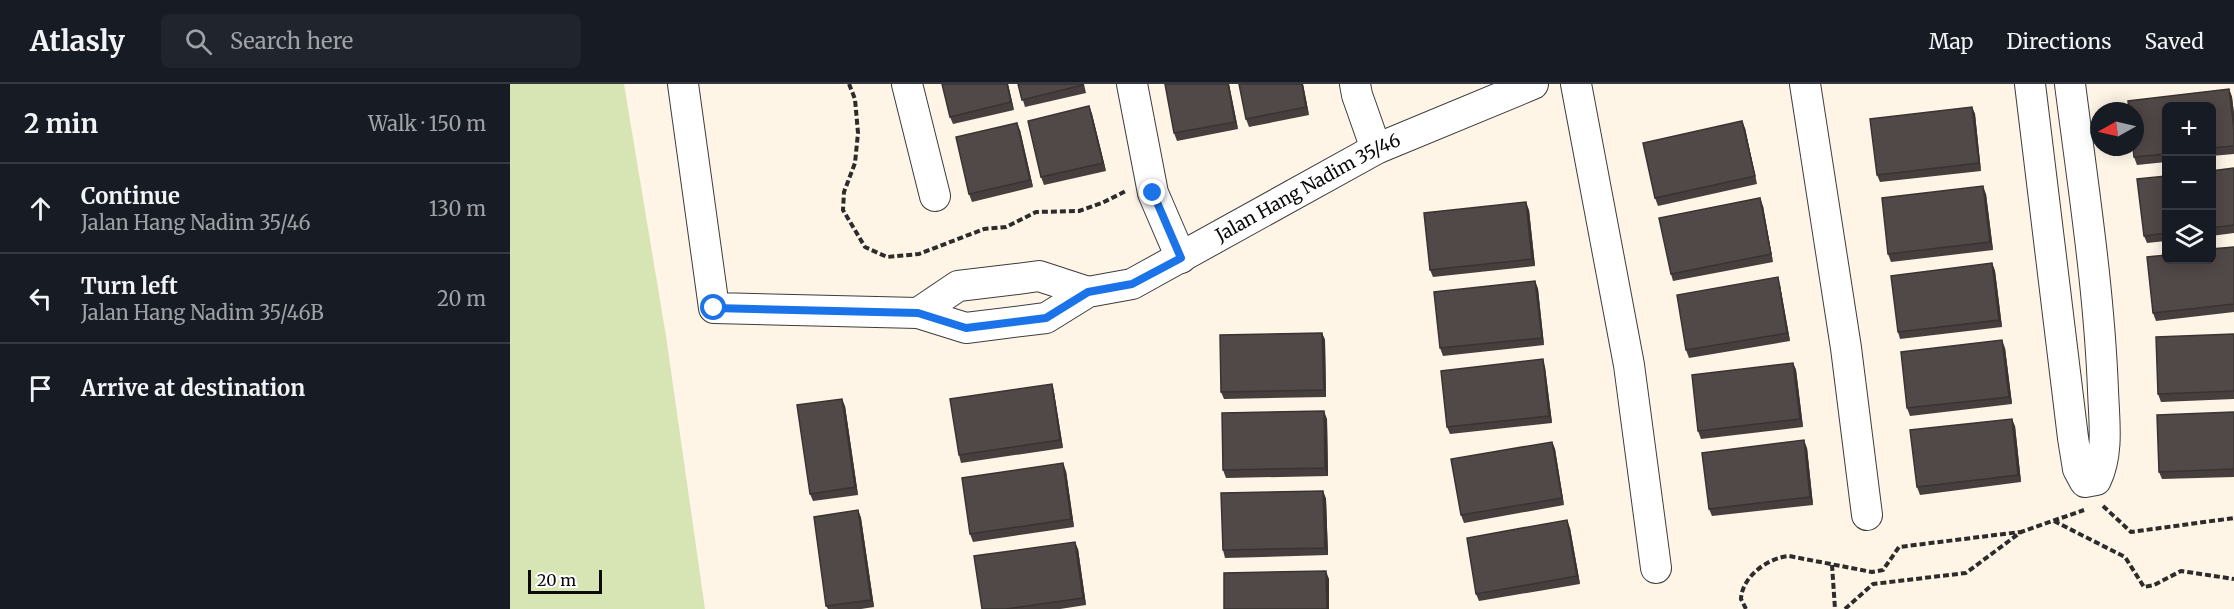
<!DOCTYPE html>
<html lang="en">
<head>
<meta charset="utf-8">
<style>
	:root { --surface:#171b24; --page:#20242c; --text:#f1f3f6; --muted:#9ea1a6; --line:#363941 }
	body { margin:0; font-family:Merriweather,serif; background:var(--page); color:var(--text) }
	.controls { position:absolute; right:18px; top:18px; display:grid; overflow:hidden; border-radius:9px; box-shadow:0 3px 15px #0003 }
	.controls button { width:54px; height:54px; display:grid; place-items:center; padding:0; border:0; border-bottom:2px solid var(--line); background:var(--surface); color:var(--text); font:30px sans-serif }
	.compass { position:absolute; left:1580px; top:18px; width:54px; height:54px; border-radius:50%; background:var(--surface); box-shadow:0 3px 15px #0003; rotate:262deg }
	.scale { position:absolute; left:18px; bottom:15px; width:74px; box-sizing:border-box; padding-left:6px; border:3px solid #0a0a0a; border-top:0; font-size:16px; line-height:21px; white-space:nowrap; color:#0a0a0a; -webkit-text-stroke:4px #fff; paint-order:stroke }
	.stop { position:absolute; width:18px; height:18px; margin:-14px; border:4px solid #1a73e8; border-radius:50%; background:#fff }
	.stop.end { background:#1a73e8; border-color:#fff; box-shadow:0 2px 6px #0008 }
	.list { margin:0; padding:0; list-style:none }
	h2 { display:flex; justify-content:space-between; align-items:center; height:78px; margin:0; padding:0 24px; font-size:26px }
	h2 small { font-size:20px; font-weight:400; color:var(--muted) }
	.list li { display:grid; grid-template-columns:39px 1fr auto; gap:18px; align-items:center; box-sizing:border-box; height:90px; padding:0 24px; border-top:2px solid var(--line) }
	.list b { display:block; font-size:22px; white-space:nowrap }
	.list p { margin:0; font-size:20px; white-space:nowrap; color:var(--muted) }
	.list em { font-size:20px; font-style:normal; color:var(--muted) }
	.icon { flex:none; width:33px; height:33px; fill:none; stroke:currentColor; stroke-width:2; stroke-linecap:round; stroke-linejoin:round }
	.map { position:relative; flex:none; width:1724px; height:525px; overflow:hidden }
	header { display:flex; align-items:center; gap:36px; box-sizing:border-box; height:84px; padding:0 30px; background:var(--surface); border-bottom:2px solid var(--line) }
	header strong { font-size:28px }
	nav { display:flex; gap:33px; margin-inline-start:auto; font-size:21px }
	.search { width:420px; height:54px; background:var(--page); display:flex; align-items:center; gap:15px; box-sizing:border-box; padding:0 21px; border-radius:9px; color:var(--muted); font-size:22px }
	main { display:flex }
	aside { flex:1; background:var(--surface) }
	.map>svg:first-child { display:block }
	.green { fill:#d7e5b4 }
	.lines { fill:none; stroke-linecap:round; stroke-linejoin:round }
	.minor-casing { stroke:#3d3d3d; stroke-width:32 }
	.path { stroke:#2c2c2c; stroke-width:4; stroke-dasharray:6 3; stroke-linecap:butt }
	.minor { stroke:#fff; stroke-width:30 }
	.wall { fill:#463f3d }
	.shaded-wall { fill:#393332 }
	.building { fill:#514947; stroke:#393332; stroke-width:1.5 }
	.route { stroke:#1a73e8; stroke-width:8 }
	.labels { text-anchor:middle; stroke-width:6; stroke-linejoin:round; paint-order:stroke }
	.street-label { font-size:18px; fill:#0a0a0a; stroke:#fff }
</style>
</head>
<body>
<header>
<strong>Atlasly</strong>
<div class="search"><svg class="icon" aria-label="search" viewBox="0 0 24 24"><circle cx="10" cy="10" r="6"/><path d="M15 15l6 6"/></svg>Search here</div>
<nav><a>Map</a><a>Directions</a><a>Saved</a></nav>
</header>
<main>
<aside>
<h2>2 min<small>Walk · 150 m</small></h2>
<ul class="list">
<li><svg class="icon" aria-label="ahead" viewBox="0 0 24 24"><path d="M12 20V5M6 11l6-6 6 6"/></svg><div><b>Continue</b><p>Jalan Hang Nadim 35/46</p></div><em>130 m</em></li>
<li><svg class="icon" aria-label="left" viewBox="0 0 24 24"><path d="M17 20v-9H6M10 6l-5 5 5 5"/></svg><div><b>Turn left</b><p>Jalan Hang Nadim 35/46B</p></div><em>20 m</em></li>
<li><svg class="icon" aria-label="arrive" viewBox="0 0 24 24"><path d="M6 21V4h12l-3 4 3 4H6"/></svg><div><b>Arrive at destination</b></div></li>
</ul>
</aside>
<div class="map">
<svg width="1724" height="525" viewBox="0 0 1724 525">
	<rect width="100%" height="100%" fill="#fef5e7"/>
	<path class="green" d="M0 0H114L156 252 195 525H0Z"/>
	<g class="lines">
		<g class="minor-casing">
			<g id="minor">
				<path id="s1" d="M173 0 204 224 408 229 456 244 536 234 578 208 622 200 866 65 1023 0"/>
				<path d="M397 0 425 112"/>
				<path d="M622 0 643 109 671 174"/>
				<path d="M845 0 847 11 866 65"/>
				<path d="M1066 0 1119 281 1146 484"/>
				<path d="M1295 0 1336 264 1357 431"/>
				<path d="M1520 0 1563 354 1568 385 1575 398 1586 396C1599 369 1594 336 1593 306 1589 204 1573 102 1560 0"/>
				<path d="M408 229 448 202 507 195 529 192 578 208"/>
			</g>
		</g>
		<path class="path" d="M339 0 345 15 348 49 345 79 334 108 333 126 355 163 377 173 409 170 474 145 496 143 526 128 569 127 592 119 616 107
			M1593 422 1621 448 1724 434
			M1544 437 1615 473 1634 503 1644 501 1671 487 1724 495
			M1322 481 1325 525
			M1236 525 1231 515C1232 493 1257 474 1279 472L1362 488 1373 486 1389 463 1510 448
			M1335 525 1363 500 1456 489 1511 448 1574 426"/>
		<use href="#minor" class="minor"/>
	</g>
	<path class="wall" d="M432 0H498L504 26 443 40 440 33Z
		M508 0H574L576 9 515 23Z
		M719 0 728 45 667 57 664 49Z
		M793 0 799 31 739 43 736 35Z
		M1719 5 1722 13 1724 30V70L1701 72V22H1656V78L1627 81 1624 73 1623 63H1625V27H1619L1618 17Z
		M579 22 582 30 596 87 534 101 531 93Z
		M1462 23 1465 30 1471 87 1370 98 1367 91Z
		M1235 44 1247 100 1148 122 1145 114Z
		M510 46 523 103 462 118 459 110Z
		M1724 84V149L1701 152V87Z
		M1656 92V157L1637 159 1634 152Z
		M1476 110 1483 166 1381 178 1378 170Z
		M1253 122 1263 178 1163 197 1161 190Z
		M1019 126 1025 182 923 193 920 186Z
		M1724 163V228L1646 237 1643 229Z
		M1482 179 1485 187 1492 243 1390 255 1388 248Z
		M1025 197 1028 205 1034 261 933 272 930 264Z
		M1270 201 1280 257 1179 274 1176 266Z
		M812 249 815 256 816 313 714 315 711 308Z
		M1724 250V315L1651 318 1648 310Z
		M1495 264 1502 320 1400 332 1397 324Z
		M1283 279 1286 286 1293 343 1191 355 1188 347Z
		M1035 283 1042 339 940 350 937 343Z
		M542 300 544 308 553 364 451 379 449 371Z
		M335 322 348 411 303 417 300 410Z
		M1724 328V393L1652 395 1649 388Z
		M817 335 818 392 716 394 713 386Z
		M1505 342 1511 398 1410 411 1407 403Z
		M1042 358 1045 365 1054 421 954 439 951 431Z
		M1297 364 1303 421 1202 432 1199 425Z
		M556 387 564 443 463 458 460 450Z
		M813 407 816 415 818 471 715 474 713 466Z
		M348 426 351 434 364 523 351 525H318L316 522Z
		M1060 444 1070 500 969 517 966 510Z
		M568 465 576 521 550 525H472Z"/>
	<path class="shaded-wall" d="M497 0H498L504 26 501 18Z
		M718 0H719L728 45 725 38Z
		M792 0H793L799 31 796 23Z
		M1719 5 1722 13 1724 30V46Z
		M579 22 582 30 596 87 593 79Z
		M1462 23 1465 30 1471 87 1469 79Z
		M1232 37 1235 44 1247 100 1245 92Z
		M507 39 510 46 523 103 520 96Z
		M1473 102 1476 110 1483 166 1480 158Z
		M1250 114 1253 122 1263 178 1261 170Z
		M1016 118 1019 126 1025 182 1022 175Z
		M1482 179 1485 187 1492 243 1489 236Z
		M1268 193 1270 201 1280 257 1277 249Z
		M1025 197 1028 205 1034 261 1032 254Z
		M812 249 815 256 816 313 814 306Z
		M1492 256 1495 264 1502 320 1499 313Z
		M1033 275 1035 283 1042 339 1039 332Z
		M1283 279 1286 286 1293 343 1290 335Z
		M542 300 544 308 553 364 550 356Z
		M332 315 335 322 348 411 345 403Z
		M814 327 817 335 818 392 815 384Z
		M1502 335 1505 342 1511 398 1508 391Z
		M1294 356 1297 364 1303 421 1300 413Z
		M1042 358 1045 365 1054 421 1052 414Z
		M553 379 556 387 564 443 561 435Z
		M813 407 816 415 818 471 815 464Z
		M348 426 351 434 364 523 361 516Z
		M1057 436 1060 444 1070 500 1067 492Z
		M565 458 568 465 576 521 573 514Z
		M816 487 819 495V525H817Z"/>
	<path class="building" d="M432 0H497L501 18 440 33Z
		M508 0H573V1L512 16Z
		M655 0H718L725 38 664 49Z
		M729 0H792L796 23 736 35Z
		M1719 5 1724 46V62L1701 64V22H1656V70L1624 73 1623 63H1625V27H1619L1618 17Z
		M579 22 593 79 531 93 518 37Z
		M1462 23 1469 79 1367 91 1360 35Z
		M1232 37 1245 92 1145 114 1133 59Z
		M507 39 520 96 459 110 446 53Z
		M1724 84V141L1701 144V87Z
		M1656 92V149L1634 152 1627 95Z
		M1473 102 1480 158 1378 170 1372 114Z
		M1250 114 1261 170 1161 190 1149 134Z
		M1016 118 1022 175 920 186 914 129Z
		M1724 163V220L1643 229 1637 173 1656 171V176H1701V165Z
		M1482 179 1489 236 1388 248 1381 192Z
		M1268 193 1277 249 1176 266 1167 211Z
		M1025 197 1032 254 930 264 924 208Z
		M812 249 814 306 711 308 710 251Z
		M1724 250V307L1648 310 1646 253Z
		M1492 256 1499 313 1397 324 1391 268Z
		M1033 275 1039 332 937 343 931 287Z
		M1283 279 1290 335 1188 347 1182 291Z
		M542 300 550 356 449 371 440 315Z
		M332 315 345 403 300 410 287 321Z
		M814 327 815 384 713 386 712 329Z
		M1724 328V385L1649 388 1647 331Z
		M1502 335 1508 391 1407 403 1400 346Z
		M1294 356 1300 413 1199 425 1192 369Z
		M1042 358 1052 414 951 431 941 375Z
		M553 379 561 435 460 450 452 394Z
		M813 407 815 464 713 466 711 409Z
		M348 426 361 516 316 522 304 433Z
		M1057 436 1067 492 966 510 957 454Z
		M565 458 573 514 496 525H472L464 472Z
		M816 487 817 525H714V489Z"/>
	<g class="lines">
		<path class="route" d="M204 224 408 229 456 244 536 234 578 208 622 200 671 174 643 109"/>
	</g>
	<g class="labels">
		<g class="street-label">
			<text dy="6" stroke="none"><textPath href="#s1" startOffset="856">Jalan Hang Nadim 35/46</textPath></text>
		</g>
	</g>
</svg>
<div class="controls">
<button>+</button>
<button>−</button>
<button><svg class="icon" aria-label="layers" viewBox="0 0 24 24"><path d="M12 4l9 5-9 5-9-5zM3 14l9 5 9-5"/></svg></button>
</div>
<svg class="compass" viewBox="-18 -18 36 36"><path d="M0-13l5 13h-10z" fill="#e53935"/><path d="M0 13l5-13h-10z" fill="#9ea1a6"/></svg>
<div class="scale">20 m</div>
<div class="stop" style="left:204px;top:224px"></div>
<div class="stop end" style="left:643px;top:109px"></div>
</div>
</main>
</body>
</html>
